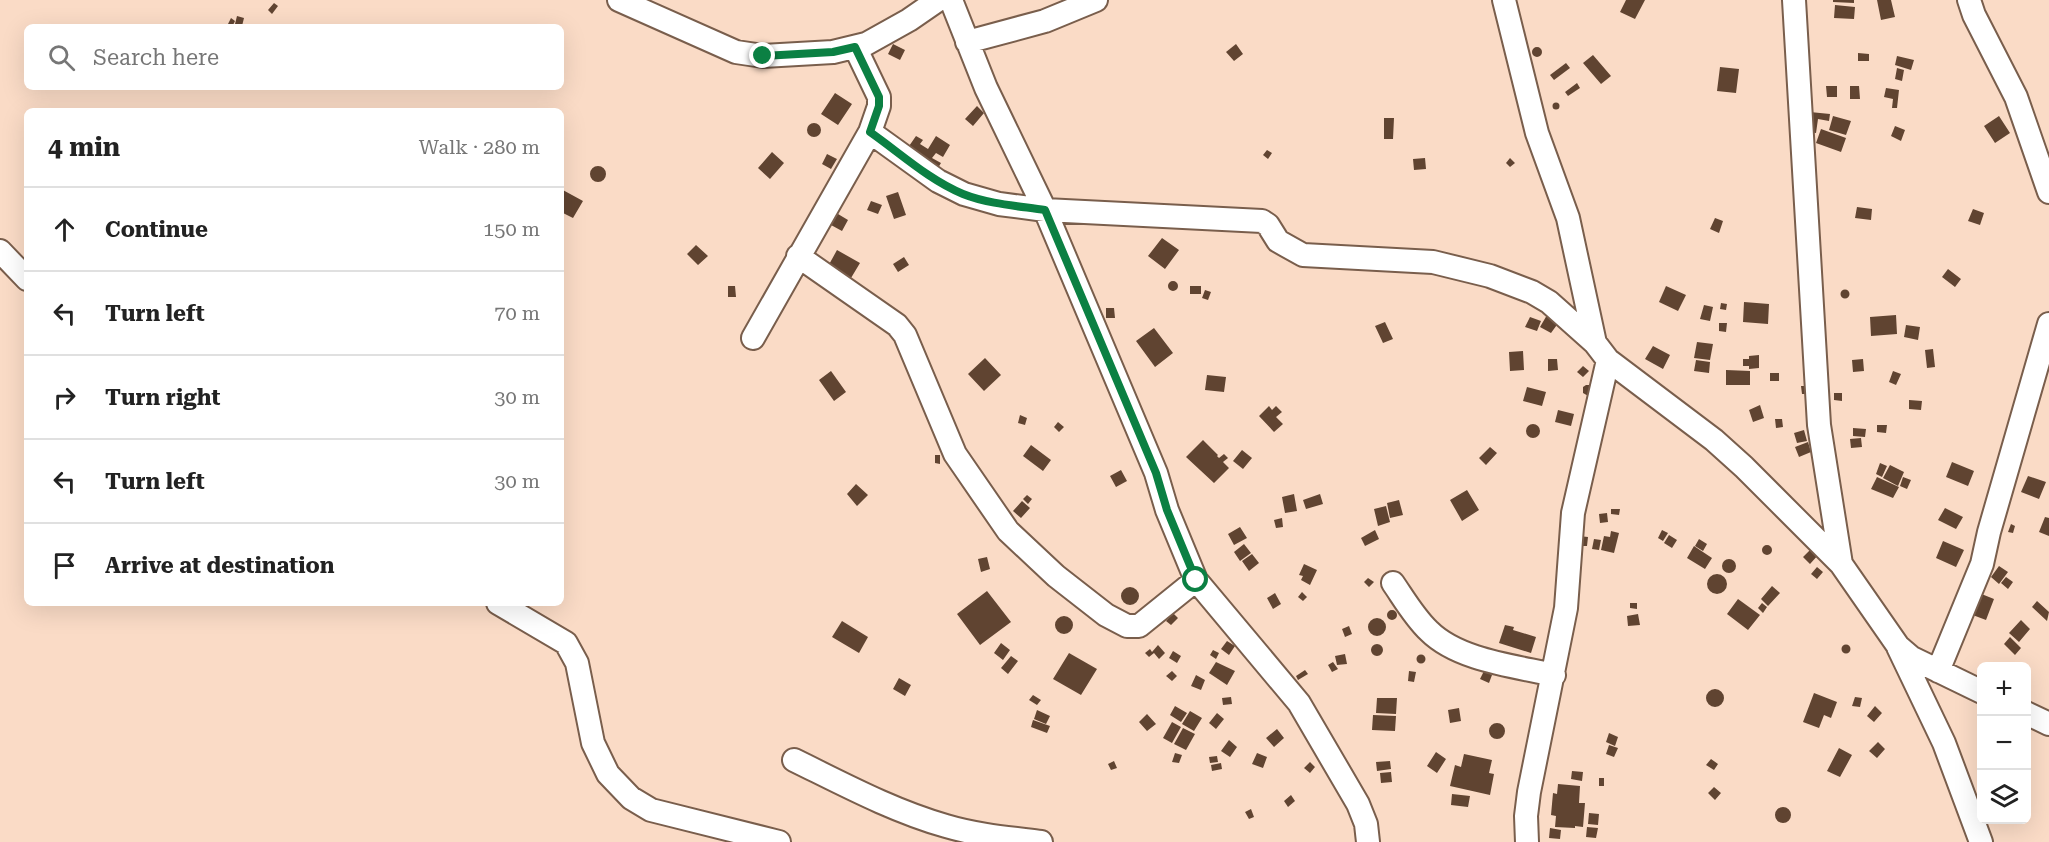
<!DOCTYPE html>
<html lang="en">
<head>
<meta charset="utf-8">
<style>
	:root { --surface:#fff; --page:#f2f2f2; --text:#222; --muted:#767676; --line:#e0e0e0 }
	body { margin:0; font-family:"Roboto Serif",serif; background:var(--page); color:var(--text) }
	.controls { position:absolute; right:18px; bottom:18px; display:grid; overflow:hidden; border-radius:9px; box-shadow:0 6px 24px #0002 }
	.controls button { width:54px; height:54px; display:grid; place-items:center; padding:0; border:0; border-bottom:2px solid var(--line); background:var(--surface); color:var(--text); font:30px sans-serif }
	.stop { position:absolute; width:18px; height:18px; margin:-14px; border:4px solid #0b8043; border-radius:50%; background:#fff }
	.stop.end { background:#0b8043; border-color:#fff; box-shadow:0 2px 6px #0008 }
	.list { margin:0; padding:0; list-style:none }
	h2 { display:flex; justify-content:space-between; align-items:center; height:78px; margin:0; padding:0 24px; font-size:26px }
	h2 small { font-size:20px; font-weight:400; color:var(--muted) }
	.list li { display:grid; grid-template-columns:39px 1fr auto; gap:18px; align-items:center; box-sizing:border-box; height:84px; padding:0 24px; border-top:2px solid var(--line) }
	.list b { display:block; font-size:22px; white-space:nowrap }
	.list em { font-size:20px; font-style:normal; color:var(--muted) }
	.icon { flex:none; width:33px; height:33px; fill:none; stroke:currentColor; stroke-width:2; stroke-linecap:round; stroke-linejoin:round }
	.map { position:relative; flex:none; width:2049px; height:842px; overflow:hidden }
	.search { position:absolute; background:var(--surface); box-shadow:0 6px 24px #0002; left:24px; top:24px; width:540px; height:66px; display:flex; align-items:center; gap:15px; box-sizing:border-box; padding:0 21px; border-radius:9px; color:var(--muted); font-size:22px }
	.panel { position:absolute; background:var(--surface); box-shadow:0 6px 24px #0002; left:24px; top:108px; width:540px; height:498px; border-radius:9px }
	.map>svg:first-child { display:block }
	.building { fill:#604431 }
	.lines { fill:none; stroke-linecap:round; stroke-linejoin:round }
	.minor-casing { stroke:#795e4c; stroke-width:26 }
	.minor { stroke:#fff; stroke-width:22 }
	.route { stroke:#0b8043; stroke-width:8 }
</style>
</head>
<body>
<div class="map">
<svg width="2049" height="842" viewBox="0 0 2049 842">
	<rect width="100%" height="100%" fill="#fadbc6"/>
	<path class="building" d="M1626 0H1645L1635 19 1620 12Z
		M1833 0H1854V3L1833 2Z
		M1877 0H1891L1895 17 1881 20Z
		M274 3 278 6 272 14 268 10Z
		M1835 5 1855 7 1854 19 1834 18Z
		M237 16 244 18 242 26 235 24Z
		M231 18 235 21 232 27H229L227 26Z
		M893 44 905 50 900 60 888 54Z
		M1236 44 1243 54 1234 61 1226 52Z
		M1532 52a5 5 0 1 1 10 0a5 5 0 1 1-10 0Z
		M1858 53 1869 54V61H1858Z
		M1593 55 1611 76 1601 84 1583 63Z
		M1897 56 1914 60 1911 70 1895 65Z
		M1566 63 1570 68 1554 80 1550 75Z
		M1720 67 1739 69 1736 93 1717 91Z
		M1897 68 1904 70 1902 81 1895 79Z
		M1577 83 1580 88 1568 96 1565 92Z
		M1826 86H1837V97H1827Z
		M1850 86H1859L1860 99H1850Z
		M1886 88 1899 90 1897 108H1892L1893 99 1884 97Z
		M835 93 852 104 838 125 821 114Z
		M1552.5 106a3.5 3.5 0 1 1 7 0a3.5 3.5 0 1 1-7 0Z
		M977 106 984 113 973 126 965 119Z
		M1810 112 1830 114 1829 121 1818 119 1816 133 1808 132Z
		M1833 116 1851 121 1846 135 1829 130Z
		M1999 116 2010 133 1995 143 1984 126Z
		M1384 118H1394L1393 139H1384Z
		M807 130a7 7 0 1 1 14 0a7 7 0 1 1-14 0Z
		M1895 126 1905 130 1901 141 1891 136Z
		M1821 129 1846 138 1841 152 1816 143Z
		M916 136 923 140 920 144 928 149 936 136 950 145 943 157 936 153 932 158 941 163 938 168 907 149Z
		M1267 150 1272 153 1268 159 1263 155Z
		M772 152 784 163 770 179 758 168Z
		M827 154 837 159 831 169 822 164Z
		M1425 158 1426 169 1414 170 1413 159Z
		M1510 158 1515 163 1510 167 1506 163Z
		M590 174a8 8 0 1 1 16 0a8 8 0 1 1-16 0Z
		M561 189 583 201 573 218 561 212Z
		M898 192 906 215 894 219 886 196Z
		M871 201 882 205 878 214 867 210Z
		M1857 207 1872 209 1871 220 1855 218Z
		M1973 209 1984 213 1980 225 1968 221Z
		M838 214 848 220 842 231 831 225Z
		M1715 218 1723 221 1719 233 1710 229Z
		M1162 238 1179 250 1165 269 1148 256Z
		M696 245 708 256 698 265 687 254Z
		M837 250 860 263 848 283 826 270Z
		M904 257 909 265 898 272 893 264Z
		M1948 269 1961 279 1955 287 1942 277Z
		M1168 286a5 5 0 1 1 10 0a5 5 0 1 1-10 0Z
		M728 286H735L736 297H728Z
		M1190 286H1201V294H1190Z
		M1666 286 1686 295 1678 311 1659 302Z
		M1840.5 294a4.5 4.5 0 1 1 9 0a4.5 4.5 0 1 1-9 0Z
		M1205 290 1211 292 1208 300 1202 298Z
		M1744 302 1769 304 1768 324 1743 322Z
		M1721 303 1727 304 1726 310 1720 309Z
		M1704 305 1713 307 1710 321 1700 319Z
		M1106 308H1114L1115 318H1106Z
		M1547 315 1559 322 1551 333 1540 327Z
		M1896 315 1897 334 1871 336 1870 317Z
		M1530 317 1541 321 1537 331 1525 327Z
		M1385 322 1393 339 1383 343 1375 326Z
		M1719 323H1727L1726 332 1719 331Z
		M1906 325 1920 327 1918 340 1904 337Z
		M1154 328 1173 353 1155 367 1136 341Z
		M1697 342 1713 344 1710 360 1694 358Z
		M1653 346 1670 355 1663 369 1645 359Z
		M1933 349 1935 367 1927 368 1925 350Z
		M1523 351 1524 370 1510 371 1509 352Z
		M1759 355V368L1749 369V366H1743V359H1749V356Z
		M985 358 1001 375 984 391 968 374Z
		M1548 359H1557L1558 370 1548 371Z
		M1863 359 1864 371 1853 372 1852 360Z
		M1696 360 1710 362 1709 373 1694 371Z
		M1583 366 1589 371 1583 377 1577 372Z
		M1726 370 1750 371V385H1726Z
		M831 371 846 392 834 401 819 380Z
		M1893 371 1901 374 1896 385 1889 382Z
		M1770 373H1779V381H1770Z
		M1207 375 1226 377 1224 392 1205 390Z
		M1586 385H1592L1590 397 1583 393V387Z
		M1801 386H1807V394H1802Z
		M1527 387 1546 392 1542 406 1523 401Z
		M1834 393H1842V401L1834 400Z
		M1909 400 1922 401 1921 410 1909 409Z
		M1760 405 1764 418 1753 422 1749 410Z
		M1269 406 1272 410 1276 406 1282 412 1276 417 1283 424 1274 432 1259 416Z
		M1558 410 1574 414 1571 426 1555 422Z
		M1020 415 1027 418 1025 425 1018 423Z
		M1775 419H1782L1783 427 1776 428Z
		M1058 422 1064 427 1059 432 1054 427Z
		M1526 431a7 7 0 1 1 14 0a7 7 0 1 1-14 0Z
		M1877 425H1887L1886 433 1877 432Z
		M1853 428 1866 429 1865 437 1853 436Z
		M1804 430 1807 441 1797 443 1794 433Z
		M1861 438 1862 447 1851 448 1850 439Z
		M1203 440 1218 455 1207 466 1217 456 1219 458 1224 454 1228 458 1223 462 1229 468 1214 483 1186 457Z
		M1808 442 1811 452 1799 457 1795 447Z
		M1031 445 1051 460 1043 471 1023 456Z
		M1490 447 1497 453 1486 465 1479 458Z
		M1242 450 1252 458 1243 469 1233 461Z
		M935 455H940V464L935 463Z
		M1952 462 1974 471 1968 486 1946 477Z
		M1880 463 1887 466 1882 477 1876 474Z
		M1890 465 1904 472 1898 486 1883 478Z
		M1121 470 1127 481 1116 487 1110 476Z
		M2028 476 2046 482 2039 499 2021 492Z
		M1877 477 1899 487 1893 498 1871 489Z
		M1903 477 1911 480 1907 489 1900 486Z
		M856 484 868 495 857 506 847 494Z
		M1467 490 1479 510 1462 521 1450 500Z
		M1294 494 1297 511 1285 513 1282 497Z
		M1320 494 1323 504 1306 509 1303 500Z
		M1027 495 1032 499 1028 504 1023 499Z
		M1399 500 1403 515 1390 518 1387 503Z
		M1022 501 1030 508 1021 518 1013 511Z
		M1386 506 1390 522 1378 526 1374 509Z
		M1945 508 1963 517 1956 529 1938 520Z
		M1611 509H1620L1619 515 1611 514Z
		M1607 513 1608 522 1600 523 1599 514Z
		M2045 517 2049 518V536L2039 532Z
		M1282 518 1283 527 1276 528 1274 520Z
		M2011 524 2015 526 2013 533 2008 532Z
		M1240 527 1247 538 1234 545 1228 534Z
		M1375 530 1379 539 1365 546 1361 538Z
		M1662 530 1668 533 1663 541 1658 538Z
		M1611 531 1619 533 1614 553 1601 550 1604 536 1610 537Z
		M1669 535 1677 540 1672 548 1664 543Z
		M1579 536 1588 537 1587 546H1578Z
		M1594 539 1601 540 1599 550 1592 549Z
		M1699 539 1707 544 1703 551 1695 546Z
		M1943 541 1964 550 1956 567 1936 558Z
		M1244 544 1251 553 1240 561 1234 552Z
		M1762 550a5 5 0 1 1 10 0a5 5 0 1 1-10 0Z
		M1694 546 1712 558 1705 569 1687 558Z
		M1812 548 1819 554 1810 564 1803 557Z
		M1252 554 1259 563 1249 571 1242 561Z
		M987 557 990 569 981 572 978 559Z
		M1722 566a7 7 0 1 1 14 0a7 7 0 1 1-14 0Z
		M1304 564 1317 570 1310 585 1301 580 1303 576 1299 575Z
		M1999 566 2008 572 1999 584 1991 577Z
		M1817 567 1823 572 1817 579 1811 574Z
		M1707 584a10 10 0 1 1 20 0a10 10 0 1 1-20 0Z
		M2006 577 2013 582 2008 589 2001 583Z
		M1368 578 1374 582 1369 587 1364 582Z
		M1772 586 1780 593 1768 606 1761 599Z
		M1121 596a9 9 0 1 1 18 0a9 9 0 1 1-18 0Z
		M987 591 1011 622 980 645 957 614Z
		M1302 592 1307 597 1303 601 1298 597Z
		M1275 593 1281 604 1273 609 1267 598Z
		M1979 593 1994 599 1986 620 1970 614Z
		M1738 599 1760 615 1748 630 1727 614Z
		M2037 601 2049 612 2047 621 2032 607Z
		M1630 603H1637V609L1630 608Z
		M1762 603 1767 607 1763 613 1758 608Z
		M1387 615a5 5 0 1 1 10 0a5 5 0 1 1-10 0Z
		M1173 613 1178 618 1171 625 1166 621Z
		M1638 614 1640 625 1628 626 1627 616Z
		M1055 625a9 9 0 1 1 18 0a9 9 0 1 1-18 0Z
		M1368 627a9 9 0 1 1 18 0a9 9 0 1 1-18 0Z
		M2021 620 2030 629 2019 642 2009 633Z
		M842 621 868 637 859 653 832 637Z
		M1505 625 1514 627 1513 630 1536 637 1531 653 1499 643Z
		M1349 626 1352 634 1345 637 1342 629Z
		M2010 637 2021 648 2015 655 2004 644Z
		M1227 641 1235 646 1229 655 1221 649Z
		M1001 643 1010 650 1003 660 994 653Z
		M1371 650a6 6 0 1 1 12 0a6 6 0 1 1-12 0Z
		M1841.5 649a4.5 4.5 0 1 1 9 0a4.5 4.5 0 1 1-9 0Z
		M1158 645 1165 653 1159 659 1154 653 1149 657 1145 653 1150 649 1152 652Z
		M1213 650 1219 653 1216 659 1210 655Z
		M1173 651 1181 656 1177 663 1169 658Z
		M1069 653 1097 669 1081 695 1053 679Z
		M1345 654 1347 664 1337 665 1335 656Z
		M1416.5 659a4.5 4.5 0 1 1 9 0a4.5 4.5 0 1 1-9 0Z
		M1011 656 1018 661 1008 674 1001 668Z
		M1216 662 1235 671 1227 685 1209 673Z
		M1333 662 1338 669 1332 672 1328 665Z
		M1305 670 1308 674 1298 680 1296 676Z
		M1172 671 1177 676 1172 681 1166 676Z
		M1409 671 1416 672 1414 682 1408 681Z
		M1484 671 1492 675 1489 683 1480 679Z
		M1196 675 1205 680 1201 690 1191 686Z
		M899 678 911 685 905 696 893 689Z
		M1706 698a9 9 0 1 1 18 0a9 9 0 1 1-18 0Z
		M1814 693 1837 702 1831 718 1824 715 1819 728 1803 722Z
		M1033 695 1041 700 1037 705 1029 700Z
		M1231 697 1232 704 1223 705 1222 698Z
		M1855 697 1862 698 1860 707 1852 706Z
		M1377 698H1397L1396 714 1376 713Z
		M1175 706 1187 713 1181 722 1170 715Z
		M1875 706 1882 713 1874 722 1867 716Z
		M1459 708 1461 721 1450 723 1448 710Z
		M1037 710 1050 716 1046 724 1034 719Z
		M1190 711 1202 718 1194 731 1182 724Z
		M1217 713 1224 719 1216 729 1209 723Z
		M1147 714 1156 724 1147 731 1139 722Z
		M1373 715 1396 716 1395 731 1372 730Z
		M1033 720 1050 726 1047 733 1031 727Z
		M1172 722 1181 727 1172 743 1163 738Z
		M1489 731a8 8 0 1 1 16 0a8 8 0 1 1-16 0Z
		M1183 728 1195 734 1186 750 1174 744Z
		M1277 729 1284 738 1274 747 1266 738Z
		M1609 733 1618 737 1615 746 1606 742Z
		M1229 740 1237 747 1230 757 1221 751Z
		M1878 742 1885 749 1877 758 1869 751Z
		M1609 745 1618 748 1614 757 1606 754Z
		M1839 748 1852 755 1840 777 1827 771Z
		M1436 752 1446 759 1437 773 1427 766Z
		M1175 753 1182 755 1179 763 1172 762Z
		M1257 753 1267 757 1263 768 1252 764Z
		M1464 754 1492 760 1489 773 1494 774 1490 795 1450 786 1455 765 1461 767Z
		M1217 756 1218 762 1210 763 1209 757Z
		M1711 759 1718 764 1714 770 1706 765Z
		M1114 761 1117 768 1111 770 1108 764Z
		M1390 761 1391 769 1377 771 1376 762Z
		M1310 762 1315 767 1310 773 1304 768Z
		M1221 763 1222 769 1212 771 1211 765Z
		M1572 771 1583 772 1582 781 1571 779Z
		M1391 772 1392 782 1381 783 1380 773Z
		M1599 778H1604V786H1599Z
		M1558 784 1580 786 1579 803H1585L1583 827 1575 826V828L1555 827 1556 816 1551 815 1553 793 1557 794Z
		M1714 787 1721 793 1715 800 1708 793Z
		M1452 794 1470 796 1468 807 1451 805Z
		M1291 795 1295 801 1288 807 1284 801Z
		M1775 815a8 8 0 1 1 16 0a8 8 0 1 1-16 0Z
		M1251 809 1254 817 1249 819 1245 812Z
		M1589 813 1599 814 1598 825 1588 824Z
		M1587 827 1598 828 1596 838 1586 837Z
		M1550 828 1561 830 1560 839 1549 838Z"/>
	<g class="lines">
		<g class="minor-casing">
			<path id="minor" d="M619 0 736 52 763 56 833 52 866 44 909 20 938 0
				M951 0 986 88 1045 210 1156 473 1167 510 1196 580 1299 703 1358 804 1366 824 1368 842
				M1504 0 1537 133 1568 218 1595 343 1608 360 1714 440 1744 467 1841 564
				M1794 0 1819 425 1841 564 1898 646 1912 658 1982 692
				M1969 0 1974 15 2016 97 2049 192
				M967 42 1045 21 1096 0
				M870 132 938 181 964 194 999 204 1045 210 1262 221 1268 225 1278 241 1303 255 1433 262 1490 276 1532 292 1549 302 1595 343
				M0 251 27 279
				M798 256 897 325 905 335 955 454 1008 531 1056 576 1106 615 1127 626H1139L1196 580
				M753 338 870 132 879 106V97L855 47
				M1393 583C1404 599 1415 618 1429 631 1458 660 1514 666 1554 675
				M498 603 566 643 577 663 593 743 608 774 631 798 651 810 779 842
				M1898 647 1944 743 1981 842
				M1938 671 1982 564 1989 532 2049 324
				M2026 713 2049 724
				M794 760C843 784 893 811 946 826 976 835 1009 838 1041 842
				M1527 842 1526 816 1529 792 1566 608 1573 513 1608 360"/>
		</g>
		<use href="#minor" class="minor"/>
	</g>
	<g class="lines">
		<path class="route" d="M763 56 833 52 855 47 879 97V106L870 132C900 153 929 180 963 194 988 204 1018 206 1045 210L1156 473 1167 510 1196 580"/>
	</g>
</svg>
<div class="controls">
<button>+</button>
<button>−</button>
<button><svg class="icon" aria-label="layers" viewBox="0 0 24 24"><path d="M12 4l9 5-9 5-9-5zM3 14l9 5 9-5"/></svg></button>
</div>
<div class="stop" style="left:1196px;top:580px"></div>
<div class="stop end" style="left:763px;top:56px"></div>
<div class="search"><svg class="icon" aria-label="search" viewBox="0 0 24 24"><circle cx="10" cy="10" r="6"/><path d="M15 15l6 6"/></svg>Search here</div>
<section class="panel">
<h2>4 min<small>Walk · 280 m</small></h2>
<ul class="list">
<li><svg class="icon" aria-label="ahead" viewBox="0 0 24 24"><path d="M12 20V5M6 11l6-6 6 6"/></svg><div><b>Continue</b></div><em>150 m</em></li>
<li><svg class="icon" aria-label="left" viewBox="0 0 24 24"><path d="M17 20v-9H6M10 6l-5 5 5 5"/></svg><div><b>Turn left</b></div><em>70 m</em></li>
<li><svg class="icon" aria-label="right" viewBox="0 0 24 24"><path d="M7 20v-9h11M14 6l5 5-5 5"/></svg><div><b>Turn right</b></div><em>30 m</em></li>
<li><svg class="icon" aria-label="left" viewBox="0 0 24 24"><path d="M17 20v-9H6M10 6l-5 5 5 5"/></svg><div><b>Turn left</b></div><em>30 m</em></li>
<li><svg class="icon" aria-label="arrive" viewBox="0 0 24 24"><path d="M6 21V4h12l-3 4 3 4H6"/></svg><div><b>Arrive at destination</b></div></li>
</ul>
</section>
</div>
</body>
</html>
